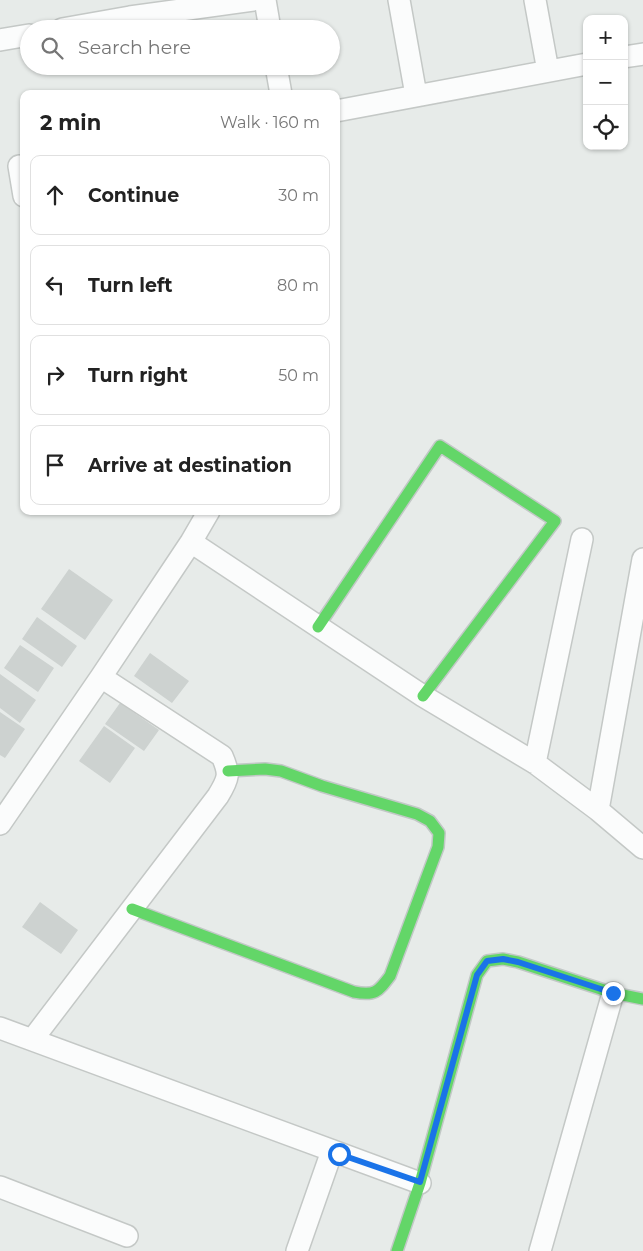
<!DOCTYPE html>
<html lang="en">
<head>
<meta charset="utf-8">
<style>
	:root { --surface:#fff; --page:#f6f6f6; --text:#222; --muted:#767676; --line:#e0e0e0 }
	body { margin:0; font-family:Montserrat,sans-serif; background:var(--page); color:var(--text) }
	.controls { position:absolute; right:15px; top:15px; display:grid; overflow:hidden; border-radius:10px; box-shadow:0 1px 4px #0004 }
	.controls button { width:45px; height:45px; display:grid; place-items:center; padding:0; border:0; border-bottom:1px solid var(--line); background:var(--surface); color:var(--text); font:25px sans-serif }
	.stop { position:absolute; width:15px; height:15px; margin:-11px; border:4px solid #1a73e8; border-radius:50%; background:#fff }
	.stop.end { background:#1a73e8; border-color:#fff; box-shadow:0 1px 5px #0008 }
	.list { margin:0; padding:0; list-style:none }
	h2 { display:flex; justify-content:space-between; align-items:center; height:65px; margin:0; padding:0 20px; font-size:21px }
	h2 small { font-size:16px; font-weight:400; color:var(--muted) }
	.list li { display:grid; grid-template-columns:32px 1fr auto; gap:15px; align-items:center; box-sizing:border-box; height:80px; margin:0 10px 10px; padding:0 10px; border:1px solid var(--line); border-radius:10px }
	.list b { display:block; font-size:19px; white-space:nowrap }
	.list em { font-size:16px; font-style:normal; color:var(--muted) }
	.icon { flex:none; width:28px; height:28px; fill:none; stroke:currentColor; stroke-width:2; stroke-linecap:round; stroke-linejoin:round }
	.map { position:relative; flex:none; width:643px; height:1251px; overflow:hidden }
	.search { position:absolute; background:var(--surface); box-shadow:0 1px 4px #0004; left:20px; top:20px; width:320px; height:55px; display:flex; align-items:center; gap:12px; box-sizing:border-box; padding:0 18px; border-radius:28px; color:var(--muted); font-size:19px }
	.panel { position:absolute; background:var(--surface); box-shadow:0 1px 4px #0004; left:20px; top:90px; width:320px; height:425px; border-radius:10px }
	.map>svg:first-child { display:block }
	.building { fill:#cdd2d0 }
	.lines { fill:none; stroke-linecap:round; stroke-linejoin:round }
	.street-casing { stroke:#c4c8c6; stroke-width:24 }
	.fast-casing { stroke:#c2c8c6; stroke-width:14 }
	.street { stroke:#fbfcfc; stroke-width:21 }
	.fast { stroke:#63d668; stroke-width:11 }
	.route { stroke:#1a73e8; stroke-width:6 }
</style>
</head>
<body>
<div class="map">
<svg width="643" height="1251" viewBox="0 0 643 1251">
	<rect width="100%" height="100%" fill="#e7ebe9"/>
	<path class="building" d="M69 569 113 600 85 640 41 609Z
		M37 617 77 646 62 667 22 639Z
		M20 645 54 668 38 692 4 668Z
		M150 653 189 681 172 703 134 676Z
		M0 674 36 700 20 723 0 708Z
		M120 703 159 730 144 751 105 724Z
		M0 712 25 729 5 758 0 755Z
		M104 726 135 748 110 783 79 761Z
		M40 902 78 930 61 954 22 927Z"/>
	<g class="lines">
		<g class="street-casing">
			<path id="street" d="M265 0 270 29
				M399 0 416 95
				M535 0 548 71
				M62 29 130 17 253 0
				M0 40 29 35
				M624 57 643 54
				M276 66 281 94
				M336 111 587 64
				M19 166 24 196
				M191 542 423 696 535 763 598 810 643 848
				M535 763 582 539
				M598 810 643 559
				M0 824 101 677 191 542 209 511
				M0 1028 420 1183
				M32 1040 218 796C229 778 230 774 222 756L101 677
				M0 1187 127 1236
				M297 1251 332 1151
				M540 1251 613 993"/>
		</g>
		<g class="fast-casing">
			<path id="fast" d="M318 627 440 446 555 521 423 696
				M132 909 354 992C375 996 378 992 390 976L438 847 439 833 430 821 417 814 322 786 281 771 265 769 228 771
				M397 1251 420 1183 477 975 487 961 503 959 518 962 613 993 643 999"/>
		</g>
		<use href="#street" class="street"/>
		<use href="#fast" class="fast"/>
	</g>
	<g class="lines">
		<path class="route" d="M339 1154 420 1182 477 975 487 961 503 959 518 962 613 993"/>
	</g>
</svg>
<div class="controls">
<button>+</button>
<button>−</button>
<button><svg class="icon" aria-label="locate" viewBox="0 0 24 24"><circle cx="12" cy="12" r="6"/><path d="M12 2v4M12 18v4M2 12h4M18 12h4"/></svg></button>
</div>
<div class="stop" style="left:339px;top:1154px"></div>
<div class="stop end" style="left:613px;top:993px"></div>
<div class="search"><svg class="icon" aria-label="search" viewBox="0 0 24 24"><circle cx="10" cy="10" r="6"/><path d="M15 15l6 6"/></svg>Search here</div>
<section class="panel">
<h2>2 min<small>Walk · 160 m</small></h2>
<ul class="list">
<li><svg class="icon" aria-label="ahead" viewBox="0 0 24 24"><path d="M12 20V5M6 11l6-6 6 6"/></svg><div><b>Continue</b></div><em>30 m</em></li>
<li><svg class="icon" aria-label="left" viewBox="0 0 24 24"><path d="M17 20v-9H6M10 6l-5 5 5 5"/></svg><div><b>Turn left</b></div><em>80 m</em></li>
<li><svg class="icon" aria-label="right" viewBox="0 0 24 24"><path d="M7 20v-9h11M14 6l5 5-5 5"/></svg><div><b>Turn right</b></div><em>50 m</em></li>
<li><svg class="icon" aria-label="arrive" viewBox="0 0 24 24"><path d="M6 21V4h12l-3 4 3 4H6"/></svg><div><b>Arrive at destination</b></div></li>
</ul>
</section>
</div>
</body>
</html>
